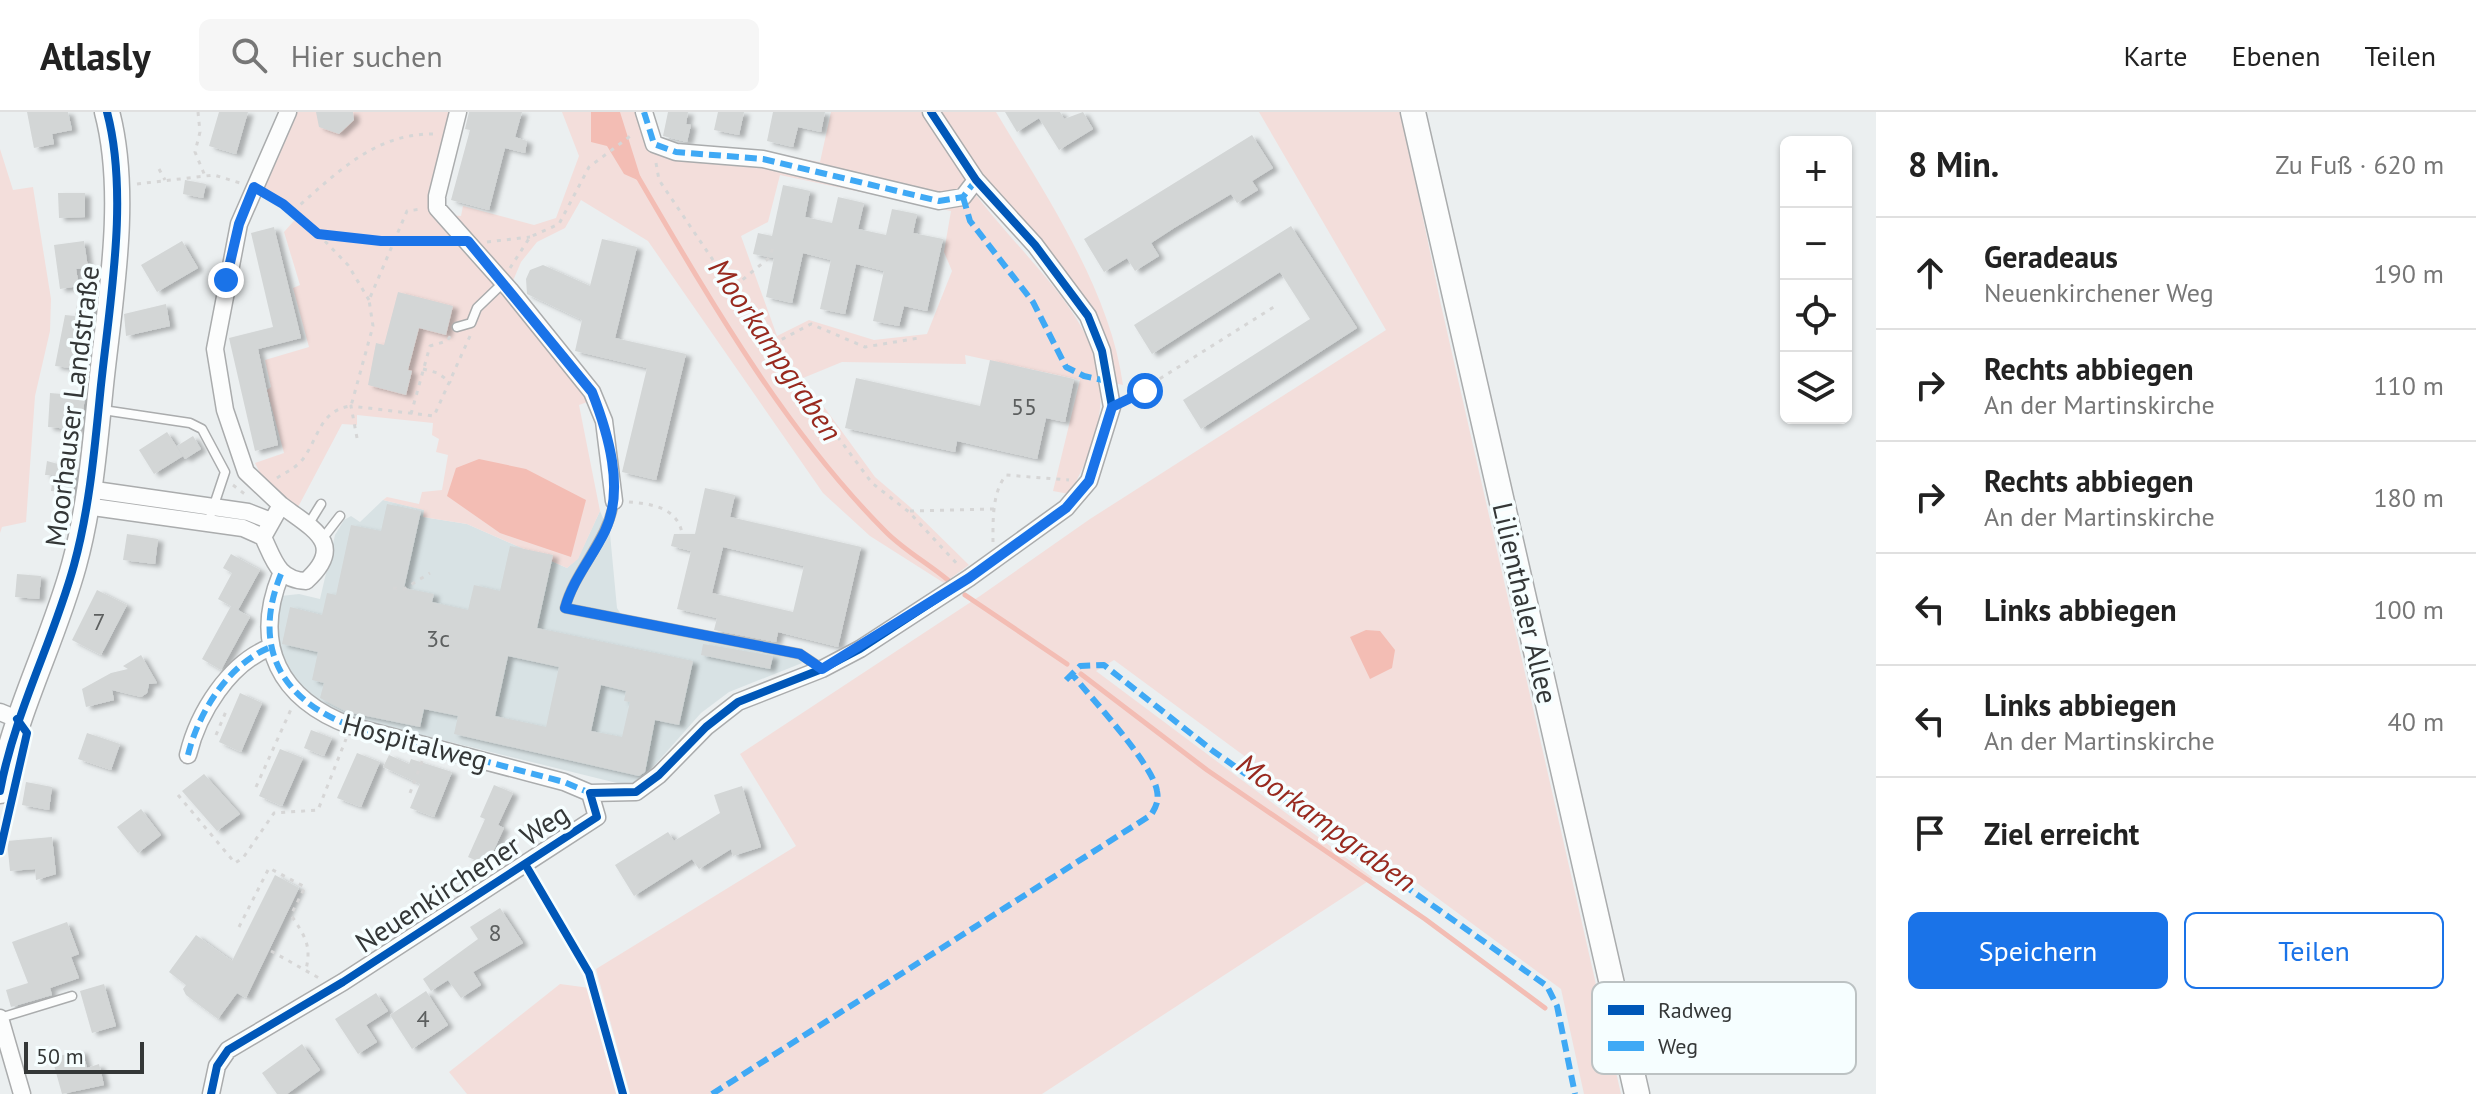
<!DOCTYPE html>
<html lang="de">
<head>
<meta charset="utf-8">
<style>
	:root { --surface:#fff; --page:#f6f6f6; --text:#222; --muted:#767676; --line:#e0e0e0; --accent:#1a73e8 }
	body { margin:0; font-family:"PT Sans",sans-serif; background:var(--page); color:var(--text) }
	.controls { position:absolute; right:24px; top:24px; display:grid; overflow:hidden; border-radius:12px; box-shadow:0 2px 6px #0004 }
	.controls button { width:72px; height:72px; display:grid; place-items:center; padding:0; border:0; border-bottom:2px solid var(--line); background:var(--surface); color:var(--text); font:40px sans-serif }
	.scale { position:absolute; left:24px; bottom:20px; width:120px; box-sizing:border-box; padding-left:8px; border:4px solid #343737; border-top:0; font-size:22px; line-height:28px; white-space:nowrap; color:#343737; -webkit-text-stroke:6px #f6feff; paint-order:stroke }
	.stop { position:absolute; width:24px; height:24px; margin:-18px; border:6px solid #1a73e8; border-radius:50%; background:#fff }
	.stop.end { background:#1a73e8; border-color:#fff; box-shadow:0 2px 8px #0008 }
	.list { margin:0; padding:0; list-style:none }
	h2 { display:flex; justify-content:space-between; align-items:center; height:104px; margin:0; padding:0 32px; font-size:34px }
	h2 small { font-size:26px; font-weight:400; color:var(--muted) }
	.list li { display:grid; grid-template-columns:52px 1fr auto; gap:24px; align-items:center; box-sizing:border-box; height:112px; padding:0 32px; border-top:2px solid var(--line) }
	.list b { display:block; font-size:30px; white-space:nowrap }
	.list p { margin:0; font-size:26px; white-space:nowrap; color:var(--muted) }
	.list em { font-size:26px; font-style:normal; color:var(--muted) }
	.actions { display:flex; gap:16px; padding:24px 32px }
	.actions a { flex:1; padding:18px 0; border:2px solid var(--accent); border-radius:12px; text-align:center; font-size:28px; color:var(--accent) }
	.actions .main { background:var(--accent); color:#fff }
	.icon { flex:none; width:44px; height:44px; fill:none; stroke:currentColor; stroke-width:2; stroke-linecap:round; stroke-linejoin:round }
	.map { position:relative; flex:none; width:1876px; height:982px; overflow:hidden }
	header { display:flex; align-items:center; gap:48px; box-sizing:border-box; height:112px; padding:0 40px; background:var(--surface); border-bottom:2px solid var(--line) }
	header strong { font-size:38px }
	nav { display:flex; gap:44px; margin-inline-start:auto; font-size:28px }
	.search { width:560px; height:72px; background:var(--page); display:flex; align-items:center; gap:20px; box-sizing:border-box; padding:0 28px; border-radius:12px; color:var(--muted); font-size:30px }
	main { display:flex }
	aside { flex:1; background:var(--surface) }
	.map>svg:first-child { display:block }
	.built { fill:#d8e2e4 }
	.green { fill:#f3dedb; fill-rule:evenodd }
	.water { fill:#f3bdb4 }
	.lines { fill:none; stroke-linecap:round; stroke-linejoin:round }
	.stream { stroke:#f3bdb4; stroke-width:5 }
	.building { fill:#d3d6d6; fill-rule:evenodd; filter:url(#shadow) }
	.lane-casing { stroke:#aaacad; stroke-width:11 }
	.street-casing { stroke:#aaacad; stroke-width:19 }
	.secondary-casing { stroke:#aaacad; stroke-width:27 }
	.path { stroke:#d6d6d6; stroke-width:3; stroke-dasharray:4 6; stroke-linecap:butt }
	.lane { stroke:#fcfdfd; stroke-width:8 }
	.street { stroke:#fcfdfd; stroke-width:16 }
	.secondary { stroke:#fcfdfd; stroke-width:24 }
	.quiet { stroke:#3fa9f5; stroke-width:6; stroke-dasharray:12 6; stroke-linecap:butt }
	.cycleway-casing { stroke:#f6feff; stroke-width:13 }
	.cycleway { stroke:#0057b8; stroke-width:8 }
	.route { stroke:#1a73e8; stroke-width:10 }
	.labels { text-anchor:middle; stroke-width:7; stroke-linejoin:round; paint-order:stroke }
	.number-label { font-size:24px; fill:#5c5f5f }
	.street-label { font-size:28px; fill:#343737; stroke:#f6feff }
	.water-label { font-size:30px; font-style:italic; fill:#982a1f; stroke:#f6feff }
	.key { fill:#f6feff; stroke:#bcc2c3; stroke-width:2 }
	.key-label { font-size:22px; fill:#343737 }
</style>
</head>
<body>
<header>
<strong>Atlasly</strong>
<div class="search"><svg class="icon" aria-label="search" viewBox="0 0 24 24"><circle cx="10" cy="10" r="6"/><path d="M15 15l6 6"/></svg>Hier suchen</div>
<nav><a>Karte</a><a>Ebenen</a><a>Teilen</a></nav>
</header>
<main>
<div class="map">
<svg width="1876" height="982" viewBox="0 0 1876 982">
	<defs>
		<filter id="shadow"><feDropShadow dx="5.5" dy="3" stdDeviation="2" flood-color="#0004"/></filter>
	</defs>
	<rect width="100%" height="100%" fill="#ebeff0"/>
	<path class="built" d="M383 388 425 398 423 405 467 412 567 456 578 446 600 399 610 422 617 496 626 510 796 544 802 551 729 580 701 601 654 654 629 674 333 601 294 569 280 543 274 523 281 484 299 482 320 487 335 423 344 408 351 404 360 410Z"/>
	<path class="green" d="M294 0H450L429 87 433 102 461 104 463 94 534 113 556 106 579 44 562 0H648L657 28 674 34 746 37 820 50 831 0H922C942 30 960 63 983 92 1061 189 1149 246 1069 382L1053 379 1080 268 965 243 966 252 842 250 803 266 875 365 910 395 969 453 944 471 870 424 823 381 648 129 581 88 565 116 537 130 521 150 512 171 590 289 579 293 600 399 578 447 567 456 467 412 423 405 424 398 383 388 387 385 419 392 422 380 442 378 448 343 436 340 439 327 432 323 433 311 357 303V313L342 312 297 397 264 369 255 351 284 341 267 278 271 275 265 248 309 235 293 176 300 173 284 120 300 102 260 74ZM780 63 951 99 944 140 952 159 927 222 874 228 809 208 777 224 741 124 768 110Z
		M939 0H996C1045 82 1110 177 1123 273L1114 271 1094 204 1031 116 987 68Z
		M1259 0H1401L1441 193 1621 982H1584L1561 877 1114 548 1096 559 1373 766 1042 982H630L596 857 796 734 740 642 980 484 1090 407 1386 218Z
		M0 37 13 78 33 75 51 187 50 219 35 284 26 410 2 415 0 421Z
		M560 872 590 876 617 982H467L449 960Z"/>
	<path class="water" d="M591 0H620L642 70 624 62 607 34 591 30Z
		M479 347 526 357 586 388 571 445 500 421 447 384 456 356Z
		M1366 518 1380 519 1395 538 1392 556 1370 567 1350 525Z"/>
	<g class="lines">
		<path class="stream" d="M638 65C710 188 785 319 886 420 905 439 929 452 949 469
			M965 483 1067 552
			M1081 562 1207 658 1425 807 1545 896"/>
	</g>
	<path class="building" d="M27 0H68L72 18 52 22 54 32 34 36Z
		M219 0H248L236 42 209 34Z
		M316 0H353L354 8 339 22 319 15Z
		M469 0H522L515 25 527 29 525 41 505 36 489 98 451 88 470 18 465 17Z
		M668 0H688L686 12 691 13 687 30 663 24Z
		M718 0H744L739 23 714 18Z
		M773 0H825L821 20 798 15 793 35 767 29Z
		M1005 0H1060L1064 7 1083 0 1093 17 1059 38 1039 6 1017 20Z
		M1252 23 1273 56 1252 69 1258 78 1237 91 1231 82 1174 116 1151 131 1159 144 1135 159 1127 146 1104 160 1084 127Z
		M185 68 206 72 203 86 183 82Z
		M783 73 810 79 805 105 832 111 838 85 864 91 858 117 886 123 892 97 917 102 913 121 943 127 927 199 904 194 899 214 873 209 884 159 856 152 845 202 820 197 831 148 803 141 792 191 766 185 774 146 753 142 758 121 772 124Z
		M58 81H85V105L59 106Z
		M1291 114 1357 216 1201 317 1183 288 1310 207 1280 160 1152 242 1134 213Z
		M274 115 301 226 258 237 278 333 255 339 229 226 273 215 251 121Z
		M602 127 637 135 615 226 686 242 656 368 622 360 647 256 575 239 582 208 527 182 526 167 530 158 543 153 590 174Z
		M84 129 88 156 76 157 79 174 60 177 54 133Z
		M182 129 198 156 157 180 141 153Z
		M398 180 453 194 446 223 419 216 408 258 412 259 406 283 368 273 376 231 384 233Z
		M78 187 95 190 88 258 55 254 65 203 75 204Z
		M166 192 170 214 126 224 124 202Z
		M990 248 1074 267 1065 310 1046 306 1037 347 957 329 955 340 845 316 856 266 980 294Z
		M50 281 85 284 81 318 48 315Z
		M167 320 183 344 154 362 139 338Z
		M193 324 201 337 185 347 177 334Z
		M47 349 76 357 73 381 51 379 53 363H45Z
		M705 376 735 383 730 405 861 435 838 535 778 520 776 530 714 518 717 506 677 497 691 439 671 434 674 422H695ZM723 435 804 454 793 500 712 481Z
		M387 392 421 399 404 476 434 482 432 490 468 498 474 473 500 479 510 434 553 443 537 516 693 549 679 613 655 608 645 660 639 664 454 622 458 604 424 597 420 615 347 600 320 586 324 571 312 568 318 540 282 532 290 495 322 503 327 481 336 483 351 413 381 419ZM508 544 559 555 546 615 495 604ZM601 573 626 579 624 589 630 590 622 625 591 619Z
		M127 422 158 427 155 452 123 448Z
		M231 442 260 458 238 498 218 487 232 461 223 456Z
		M17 462 41 464 39 487 15 485Z
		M97 478 127 493 101 543 72 528Z
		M231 494 250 505 221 558 202 547Z
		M703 532 773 544 770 557 701 543Z
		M141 543 157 571 149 572 147 581 141 585 112 578 114 588 86 595 82 577 111 561 128 557 123 554Z
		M240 581 262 591 241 640 219 630Z
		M311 618 332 626 324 644 304 636Z
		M87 621 120 632 111 658 78 647Z
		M280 637 303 646 282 694 259 684Z
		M357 641 380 650 361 695 337 686Z
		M389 643 409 652 411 647 452 660 434 705 410 696 420 672 383 655Z
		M204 662 240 702 217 719 182 679Z
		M26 670 52 675 49 698 22 693Z
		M494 673 513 681 498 713 504 716 487 753 468 745 485 707 480 705Z
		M742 674 761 735 733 744 731 737 699 757 692 747 634 784 615 753 668 720 674 729 720 701 714 683Z
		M141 697 161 723 138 741 117 715Z
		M52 725 56 762 36 768 35 757 10 759 7 729Z
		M275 763 299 776 246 886 237 881 218 907 186 883 183 877 186 873 169 860 196 823 232 849Z
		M500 796 523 831 473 860 481 873 461 886 448 868 431 879 423 867 478 827 470 815Z
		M67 810 79 842 71 845 79 866 50 876 52 883 11 895 6 878 28 871 12 830Z
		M104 872 116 914 92 921 80 879Z
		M426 879 448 913 412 937 390 903Z
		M376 881 388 899 366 913 377 930 358 942 335 907Z
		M302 932 320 958 287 982H277L262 961Z
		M82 938 87 956 99 952 104 973 62 982 52 946Z"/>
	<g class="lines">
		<g class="lane-casing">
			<path id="lane" d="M457 215 471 211 477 196 503 171
				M103 298 190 311 202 317 225 360 208 411
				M614 389C608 429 575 458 565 496L800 542 821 556
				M308 413 321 392
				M323 426 340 404
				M0 906 72 884"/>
		</g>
		<g class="street-casing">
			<path id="street" d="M458 0 437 84V96L510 178 592 280 604 309 614 389
				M644 0 654 32 676 40 763 47 939 89 963 85 976 68
				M88 377 248 400 271 409
				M281 393 246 360 225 298 215 237 239 112 288 0
				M86 394 243 416 263 425C274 448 278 468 306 469 347 432 313 417 281 393L263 425
				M281 462C252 533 279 587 351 614L564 670 590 681
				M0 600 17 607
				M188 643C198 601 229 551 271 535
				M0 906 22 982
				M211 982 217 954 228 938 343 870 597 705 590 681 636 680 659 663 706 615 738 590 822 557 860 537 969 466 1066 396 1089 369 1112 295 1102 239 1088 204 1035 133 976 68 931 0"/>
		</g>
		<g class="secondary-casing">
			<path id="secondary" d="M1413 0 1637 982
				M0 679C15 599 53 530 74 453 90 395 95 332 101 273 110 188 129 83 107 0"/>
		</g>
		<path class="path" d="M198 0 200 20 195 40 205 64
			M656 51 659 68 779 246 872 371 909 400 959 454
			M159 57 165 68
			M137 72 214 63 240 71
			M268 84 318 122 381 129H443
			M293 99C337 61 375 20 437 22
			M318 122 348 153 369 188
			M487 130 530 125
			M510 156 530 125 559 112 589 55 633 22
			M735 174 770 145 773 135
			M773 232 811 212 865 235 919 226
			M423 257 438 261 451 271
			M1126 288 1277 193
			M411 302 430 234 447 229 451 223
			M357 326 351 294 434 304 470 224
			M277 366C286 360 296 356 303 347 319 325 320 298 351 294L373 214 369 188 407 99 422 97
			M233 373 246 383
			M629 390C651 392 677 395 682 421
			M910 399 994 397
			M993 430C993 408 992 381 1006 363L1069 368
			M393 476 404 477 430 461
			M216 623 227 597
			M256 675 292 595
			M410 681 423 647
			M178 683 235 751 243 746 274 701 318 698 346 627
			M239 815 269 756 305 775 291 803C304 823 312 833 306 857
			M271 839 319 866"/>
		<use href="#lane" class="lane"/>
		<use href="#street" class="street"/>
		<use href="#secondary" class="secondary"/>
		<path class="quiet" d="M644 0 654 32 676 40 763 47 939 89 963 85 976 68
			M963 85 970 109 1033 190 1066 255 1084 264 1107 269
			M281 462C252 533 279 587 351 614L564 670 590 681
			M1066 568 1080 554 1104 553 1213 639 1547 874 1557 894 1575 982
			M188 643C198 601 229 551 271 535
			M712 982 1151 703C1156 695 1159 689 1157 679 1153 652 1091 586 1072 562"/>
		<g class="cycleway-casing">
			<path id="cycleway" d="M0 679C15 599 53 530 74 453 90 395 95 332 101 273 110 188 129 83 107 0
				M0 739 27 621 17 607
				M525 752 589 861 623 982
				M211 982 217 954 228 938 343 870 597 705 590 681 636 680 659 663 706 615 738 590 822 557 860 537 969 466 1066 396 1089 369 1112 295 1102 239 1088 204 1035 133 976 68 931 0"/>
		</g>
		<use href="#cycleway" class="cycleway"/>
	</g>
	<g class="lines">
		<path class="route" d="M226 168 239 112 254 75 283 92 318 122 381 129H468L592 280C608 321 625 377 605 419 592 446 573 467 565 496L800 542 822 557 969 466 1066 396 1089 369 1112 295 1145 279"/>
	</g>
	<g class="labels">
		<g class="number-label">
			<text x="1024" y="303">55</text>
			<text x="99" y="518">7</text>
			<text x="438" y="535">3c</text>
			<text x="495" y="829">8</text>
			<text x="423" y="915">4</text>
		</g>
		<g class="street-label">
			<text transform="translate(72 294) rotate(-83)" y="10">Moorhauser Landstraße</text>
			<text transform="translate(1525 491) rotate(77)" y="10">Lilienthaler Allee</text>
			<text transform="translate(415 630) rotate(15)" y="10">Hospitalweg</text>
			<text transform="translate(462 766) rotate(-33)" y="10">Neuenkirchener Weg</text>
		</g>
		<g class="water-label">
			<text transform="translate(775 238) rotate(56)" y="10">Moorkampgraben</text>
			<text transform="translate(1326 711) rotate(36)" y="10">Moorkampgraben</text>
		</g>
	</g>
	<rect x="1592" y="870" width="264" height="92" rx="12" class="key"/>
	<rect x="1608" y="893" width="36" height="10" fill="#0057b8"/>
	<rect x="1608" y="929" width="36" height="10" fill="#3fa9f5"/>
	<g class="key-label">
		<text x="1658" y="906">Radweg</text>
		<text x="1658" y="942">Weg</text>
	</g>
</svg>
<div class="controls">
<button>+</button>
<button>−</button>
<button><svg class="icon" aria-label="locate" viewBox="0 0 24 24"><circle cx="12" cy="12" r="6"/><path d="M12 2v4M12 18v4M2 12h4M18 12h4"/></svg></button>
<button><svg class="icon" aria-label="layers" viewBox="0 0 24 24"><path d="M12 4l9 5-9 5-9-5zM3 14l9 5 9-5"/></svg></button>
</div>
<div class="scale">50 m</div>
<div class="stop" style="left:1145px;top:279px"></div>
<div class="stop end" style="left:226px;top:168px"></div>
</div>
<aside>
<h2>8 Min.<small>Zu Fuß · 620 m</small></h2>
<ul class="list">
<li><svg class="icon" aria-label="ahead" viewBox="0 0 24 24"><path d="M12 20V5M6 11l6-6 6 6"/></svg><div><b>Geradeaus</b><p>Neuenkirchener Weg</p></div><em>190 m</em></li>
<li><svg class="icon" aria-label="right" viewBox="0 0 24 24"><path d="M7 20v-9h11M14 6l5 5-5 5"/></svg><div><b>Rechts abbiegen</b><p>An der Martinskirche</p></div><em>110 m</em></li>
<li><svg class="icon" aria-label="right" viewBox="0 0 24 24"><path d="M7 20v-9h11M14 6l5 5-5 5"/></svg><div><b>Rechts abbiegen</b><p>An der Martinskirche</p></div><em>180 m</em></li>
<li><svg class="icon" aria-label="left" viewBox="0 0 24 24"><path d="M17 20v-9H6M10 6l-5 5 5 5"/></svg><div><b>Links abbiegen</b></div><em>100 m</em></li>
<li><svg class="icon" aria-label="left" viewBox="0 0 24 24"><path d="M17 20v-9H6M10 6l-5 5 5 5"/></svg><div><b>Links abbiegen</b><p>An der Martinskirche</p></div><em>40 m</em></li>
<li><svg class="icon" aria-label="arrive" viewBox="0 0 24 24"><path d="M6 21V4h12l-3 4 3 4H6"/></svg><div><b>Ziel erreicht</b></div></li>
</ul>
<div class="actions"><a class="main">Speichern</a><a>Teilen</a></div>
</aside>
</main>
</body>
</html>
